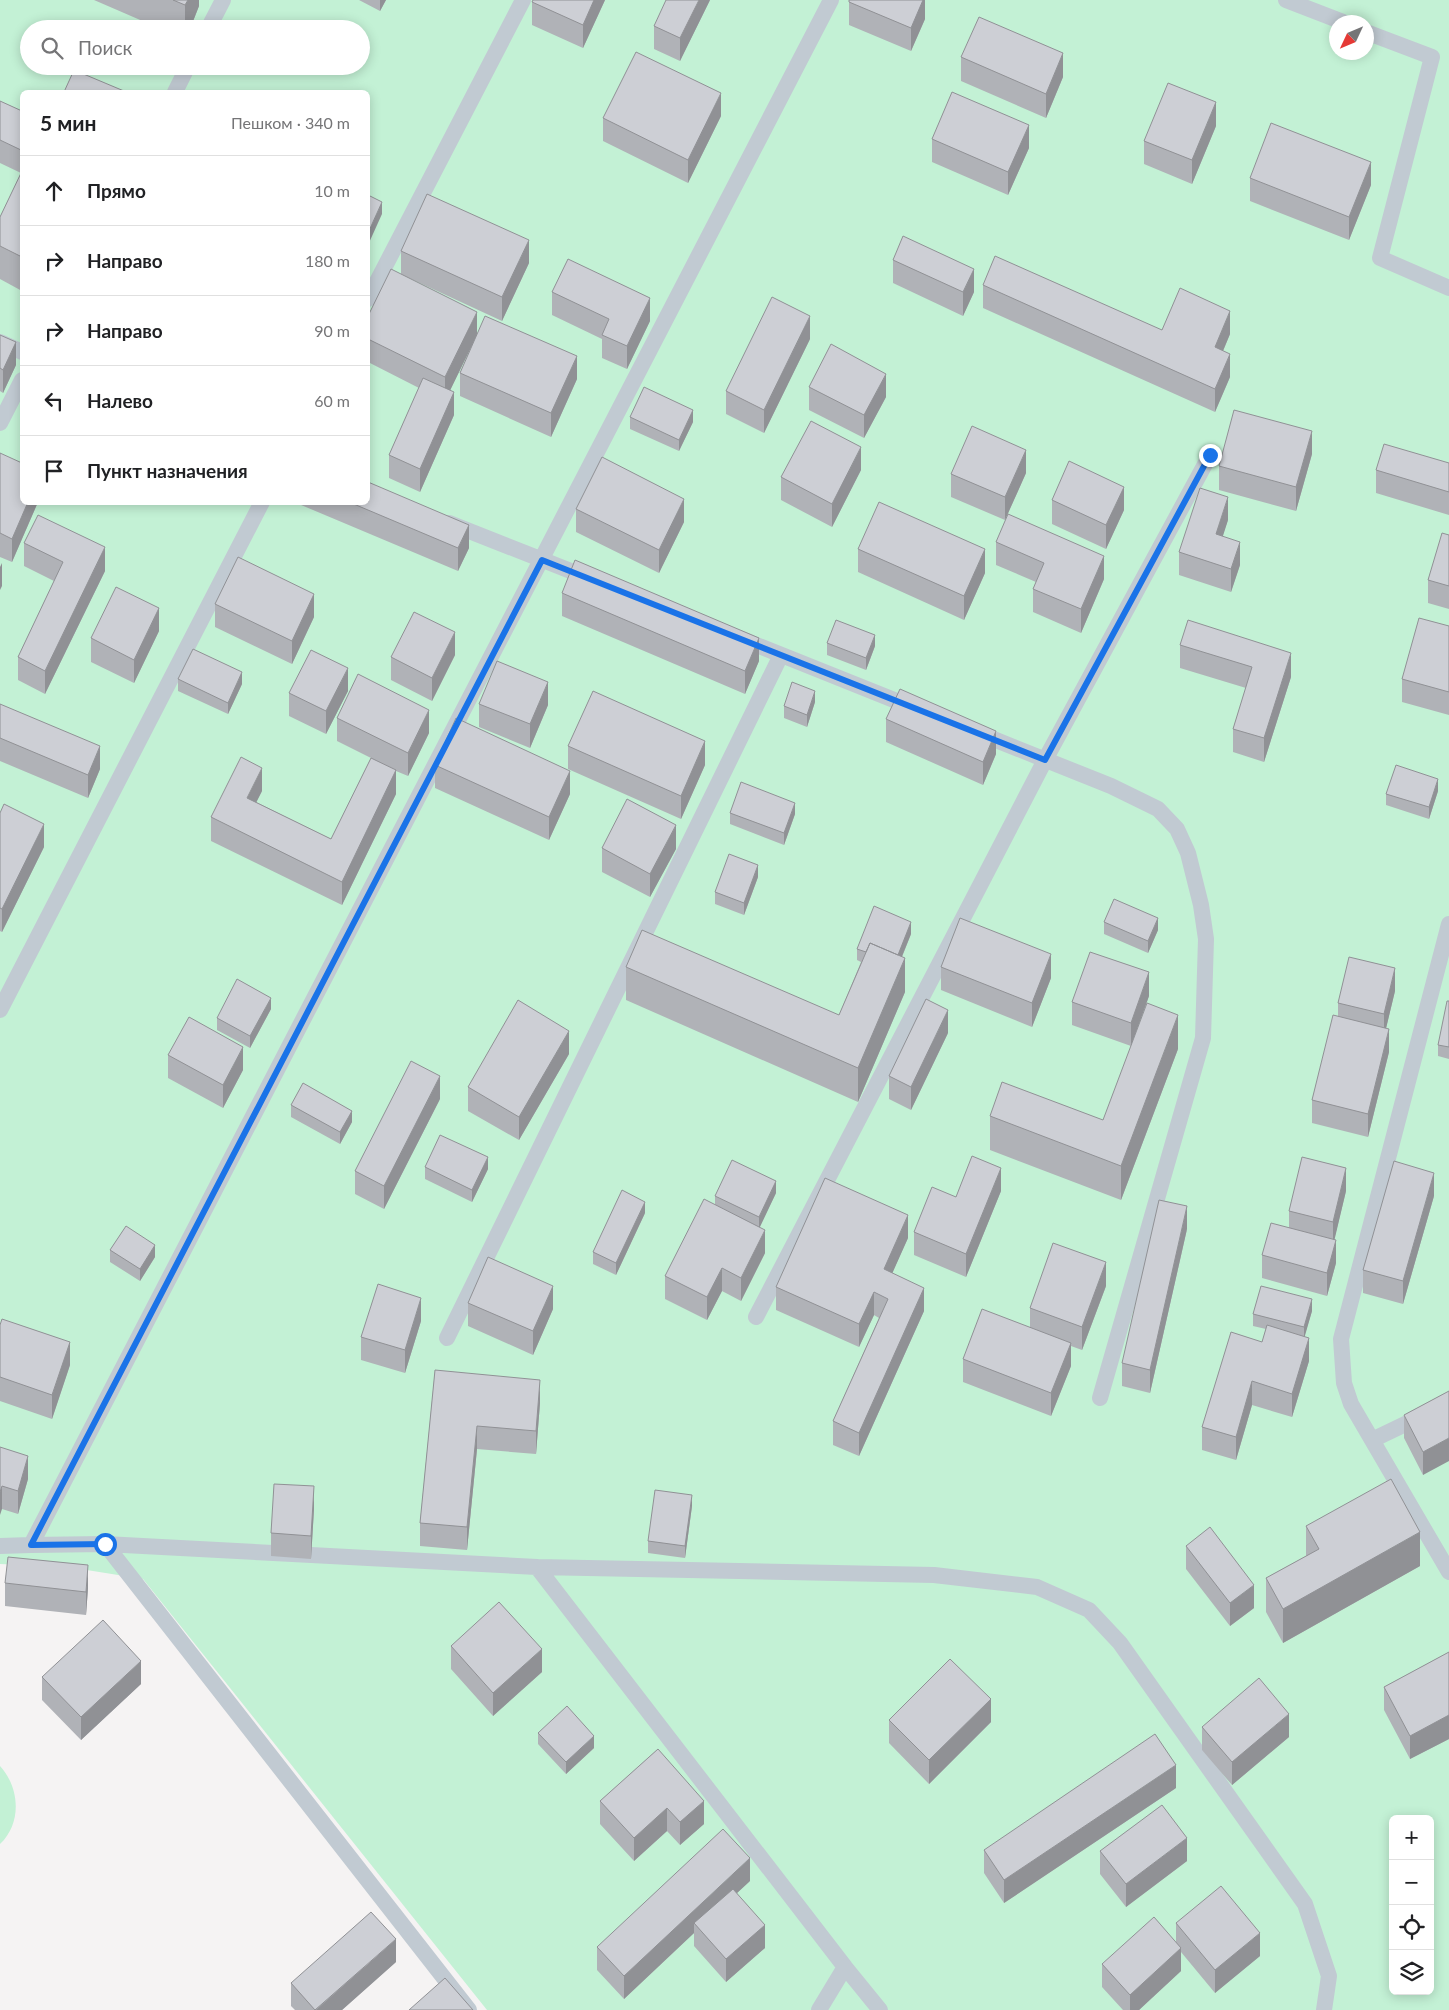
<!DOCTYPE html>
<html lang="ru">
<head>
<meta charset="utf-8">
<style>
	:root { --surface:#fff; --page:#f6f6f6; --text:#202124; --muted:#757577; --line:#e0e0e0 }
	body { margin:0; font-family:Lato,sans-serif; background:var(--page); color:var(--text) }
	.controls { position:absolute; right:15px; bottom:15px; display:grid; overflow:hidden; border-radius:8px; box-shadow:0 2px 12px #0003 }
	.controls button { width:45px; height:45px; display:grid; place-items:center; padding:0; border:0; border-bottom:1px solid var(--line); background:var(--surface); color:var(--text); font:25px sans-serif }
	.compass { position:absolute; left:1329px; top:15px; width:45px; height:45px; border-radius:50%; background:var(--surface); box-shadow:0 2px 12px #0003; rotate:226deg }
	.stop { position:absolute; width:15px; height:15px; margin:-11px; border:4px solid #1a73e8; border-radius:50%; background:#fff }
	.stop.end { background:#1a73e8; border-color:#fff; box-shadow:0 1px 5px #0008 }
	.list { margin:0; padding:0; list-style:none }
	h2 { display:flex; justify-content:space-between; align-items:center; height:65px; margin:0; padding:0 20px; font-size:21px }
	h2 small { font-size:16px; font-weight:400; color:var(--muted) }
	.list li { display:grid; grid-template-columns:32px 1fr auto; gap:15px; align-items:center; box-sizing:border-box; height:70px; padding:0 20px; border-top:1px solid var(--line) }
	.list b { display:block; font-size:19px; white-space:nowrap }
	.list em { font-size:16px; font-style:normal; color:var(--muted) }
	.icon { flex:none; width:28px; height:28px; fill:none; stroke:currentColor; stroke-width:2; stroke-linecap:round; stroke-linejoin:round }
	.map { position:relative; flex:none; width:1449px; height:2010px; overflow:hidden }
	.search { position:absolute; background:var(--surface); box-shadow:0 2px 12px #0003; left:20px; top:20px; width:350px; height:55px; display:flex; align-items:center; gap:12px; box-sizing:border-box; padding:0 18px; border-radius:28px; color:var(--muted); font-size:19px }
	.panel { position:absolute; background:var(--surface); box-shadow:0 2px 12px #0003; left:20px; top:90px; width:350px; height:415px; border-radius:8px }
	.map>svg:first-child { display:block }
	.green { fill:#c3f1d5; fill-rule:evenodd }
	.lines { fill:none; stroke-linecap:round; stroke-linejoin:round }
	.service { stroke:#c1cad2; stroke-width:16 }
	.wall { fill:#b0b2b7 }
	.shaded-wall { fill:#909195 }
	.building { fill:#cdcfd5; stroke:#909195 }
	.route { stroke:#1a73e8; stroke-width:6 }
</style>
</head>
<body>
<div class="map">
<svg width="1449" height="2010" viewBox="0 0 1449 2010">
	<rect width="100%" height="100%" fill="#f5f3f3"/>
	<path class="green" d="M0 0H1449V2010H487L143 1579 68 1567 0 1564ZM1336 22H1366V52H1336ZM29 29H361V66H29ZM22 92H368V502H22ZM1393 1819H1430V1991H1393Z
		M0 1766C20 1788 22 1823 0 1844Z"/>
	<g class="lines">
		<path class="service" d="M1286 0 1343 22
			M208 29 223 0
			M1366 32 1432 57 1380 258 1449 288
			M175 92 188 66
			M368 299 523 0
			M0 342 22 352
			M0 423 22 380
			M449 523 591 579
			M739 638 914 708
			M976 732 1111 786 1158 809 1177 829 1188 853 1201 905 1206 939 1203 1038 1100 1398
			M1449 924 1341 1339 1344 1383 1351 1404 1449 1572
			M0 1010 262 502
			M756 1317 1045 760 1210 455
			M447 1338 781 655
			M1372 1440 1449 1403
			M105 1544 469 2010
			M31 1545 105 1544 537 1567 934 1575 1037 1587 1089 1610 1120 1643 1305 1904 1329 1976 1324 2010
			M0 1546 31 1545 831 0
			M537 1567 845 1967 880 2010
			M819 2010 845 1967"/>
	</g>
	<path class="wall" d="M94 0H199V6L190 29H161Z
		M359 0H386L380 11Z
		M533 0H605L583 48 532 25V2Z
		M710 0 680 61 654 49V26Z
		M925 0V19L911 51 849 25V2Z
		M961 57 1063 77 1046 118 961 81Z
		M0 101 22 111 21 173 0 163Z
		M721 116 688 183 603 141V118Z
		M1216 126 1192 184 1144 164V141Z
		M932 139 1029 148 1008 195 932 162Z
		M22 171V291L0 279V217Z
		M1250 178 1371 185 1349 240 1250 201Z
		M401 251 529 263 502 321 409 278 477 334 577 379 551 437 460 396V373L472 345 450 390 454 415 420 492 389 478V455L419 388 368 362V316L401 274Z
		M893 260 974 292 963 316 893 283Z
		M983 285 1162 330 1230 334 1223 351 1230 377 1215 412 983 308Z
		M552 292 650 321 627 369 602 358V339L552 315Z
		M0 335 16 365 3 393 0 391Z
		M810 339 764 433 726 414V391Z
		M809 387 886 397 864 438 809 410Z
		M630 417 693 422 679 451 630 429Z
		M0 453 22 502H38L12 562 0 557Z
		M1312 454 1296 511 1219 490V466Z
		M1449 463V515L1376 493V470Z
		M861 470 832 527 781 500V477Z
		M1026 473 1005 520 951 497V474Z
		M1052 500 1124 510 1106 549 1052 524Z
		M294 502H368L469 548 458 571Z
		M576 509 684 522 659 573 576 532Z
		M1228 520 1222 537 1240 565 1231 592 1179 575V552Z
		M1449 535V609L1428 603V580Z
		M996 542 1104 579 1081 633 1033 612V589L1036 582 996 565Z
		M24 543 105 571 45 694 18 680V657L54 581 24 566Z
		M858 549 985 573 964 620 858 572Z
		M562 593 759 661 745 694 562 616Z
		M215 604 314 617 292 664 215 627Z
		M1449 626V715L1402 702V679Z
		M159 631 134 683 91 662V638Z
		M827 643 875 646 866 670 827 655Z
		M1180 645 1291 677 1264 762 1233 752V729L1246 688 1180 668Z
		M455 655 432 701 391 680V657Z
		M178 679 242 684 228 714 178 691Z
		M348 691 326 734 289 716V693Z
		M815 702 807 727 784 718V706Z
		M0 704 100 769 88 798 0 761Z
		M479 704 548 705 530 748 479 727Z
		M337 718 429 733 408 776 396 771V794L342 905 211 841V817L262 791 256 802 331 839 371 758 337 741Z
		M886 719 996 754 983 785 886 742Z
		M568 746 705 765 681 819 568 769Z
		M435 765 570 794 549 840 435 788Z
		M1438 791 1429 819 1386 805V794Z
		M0 813 44 847 2 932 0 931Z
		M730 813 795 814 784 845 730 824Z
		M602 848 676 849 650 897 602 872Z
		M758 877 744 915 715 904V892Z
		M1104 922 1158 930 1148 953 1104 934Z
		M911 934 902 957 905 992 858 1102 626 1000V967L839 1015 861 962 857 960V949Z
		M941 967 1051 978 1032 1027 941 990Z
		M1395 991 1386 1028 1389 1052 1368 1137 1312 1123V1100L1338 1016V1003Z
		M1149 996 1131 1046 1072 1025V1002Z
		M1449 1001V1059L1438 1056V1045Z
		M271 1009 250 1048 217 1030V1018Z
		M948 1033 911 1110 889 1099V1076Z
		M1178 1049 1121 1200 990 1150V1116L1103 1120Z
		M569 1054 519 1140 468 1111V1087Z
		M168 1055 243 1070 223 1108 168 1078Z
		M440 1099 384 1209 355 1194V1171Z
		M291 1105 352 1122 340 1144 291 1117Z
		M425 1167 488 1169 472 1202 425 1179Z
		M1001 1191 966 1277 914 1255V1232L956 1197Z
		M1346 1191 1334 1240 1336 1263 1327 1296 1262 1278V1255L1289 1228V1211Z
		M776 1193 759 1227 765 1253 741 1301 722 1291 707 1320 665 1299V1276L715 1205V1196Z
		M1434 1196 1403 1304 1363 1293V1270Z
		M645 1213 616 1275 593 1264V1252Z
		M1187 1229 1150 1393 1122 1386V1363Z
		M908 1238 892 1273 924 1311 859 1456 833 1445V1421L879 1318 874 1315 859 1347 776 1310V1287Z
		M110 1250 155 1257 140 1281 110 1262Z
		M1106 1286 1082 1350 1071 1346V1366L1051 1416 963 1382V1359L1030 1327V1308Z
		M468 1303 553 1309 533 1355 468 1326Z
		M1312 1311 1304 1337 1309 1361 1292 1417 1252 1405 1236 1460 1202 1450V1427L1262 1342 1266 1329 1253 1326V1314Z
		M421 1321 405 1373 361 1360V1337Z
		M0 1325 70 1365 52 1419 0 1401Z
		M435 1370 540 1403 536 1454 477 1449 467 1550 420 1546V1523Z
		M1449 1391 1423 1475 1404 1438V1415Z
		M0 1447 28 1479 18 1514 2 1509Z
		M692 1506 685 1558 648 1553V1541Z
		M314 1509 311 1559 271 1556V1533Z
		M1306 1526 1420 1566 1283 1643 1266 1612V1578L1306 1556Z
		M1186 1546 1254 1608 1230 1626 1186 1569Z
		M5 1583 88 1588 86 1615 5 1606Z
		M451 1646 542 1672 493 1716 451 1669Z
		M1449 1652V1739L1410 1759 1384 1710V1687Z
		M42 1677 141 1684 81 1740 42 1700Z
		M889 1720 991 1722 929 1784 889 1743Z
		M1202 1727 1289 1737 1232 1785 1202 1750Z
		M538 1733 594 1748 566 1774 538 1744Z
		M658 1749 704 1824 680 1845 667 1831 634 1861 600 1824V1801Z
		M1176 1788 1004 1903 984 1873V1850Z
		M1100 1851 1187 1861 1126 1907 1100 1874Z
		M750 1881 737 1893 765 1948 726 1982 694 1946V1933L624 1999 597 1970V1947Z
		M1176 1923 1260 1956 1215 1993 1181 1952V1971L1139 2010H1123L1102 1987V1964L1176 1942Z
		M396 1962 342 2010H295L291 2006V1983Z"/>
	<path class="shaded-wall" d="M188 0H199V6L190 29H185V5Z
		M380 0H386L380 11Z
		M594 0H605L583 48V25Z
		M699 0H710L680 61V38Z
		M923 0H925V19L911 51V28Z
		M1063 53V77L1046 118V94Z
		M721 93V116L688 183V160Z
		M1216 102V126L1192 184V160Z
		M1029 125V148L1008 195V172Z
		M22 148V171L21 173V150Z
		M1371 162V185L1349 240V217Z
		M382 202V214L368 245V233Z
		M529 240V263L502 321V297Z
		M974 269V292L963 316V292Z
		M650 298V321L627 369V346Z
		M1230 311V334L1215 370V347Z
		M477 312V335L445 401V377Z
		M810 316V339L764 433V410Z
		M16 342V365L3 393V370Z
		M1230 354V377L1215 412V389Z
		M577 356V379L551 437V413Z
		M886 374V397L864 438V415Z
		M454 392V415L420 492V469Z
		M693 410V422L679 451V440Z
		M1312 431V454L1296 511V487Z
		M861 447V470L832 527V504Z
		M1026 450V473L1005 520V497Z
		M1124 487V510L1106 549V525Z
		M1228 497V520L1216 558V534Z
		M684 499V522L659 573V550Z
		M28 502H38L12 562V539Z
		M469 525V548L458 571V548Z
		M1240 542V565L1231 592V569Z
		M105 547V571L45 694V671Z
		M985 549V573L964 620V596Z
		M1104 556V579L1081 633V609Z
		M2 563V586L0 590V567Z
		M314 594V617L292 664V641Z
		M159 608V631L134 683V660Z
		M455 632V655L432 701V678Z
		M875 635V646L866 670V658Z
		M759 638V661L745 694V671Z
		M1291 653V677L1264 762V738Z
		M348 668V691L326 734V711Z
		M242 672V684L228 714V703Z
		M548 682V705L530 748V724Z
		M815 691V702L807 727V715Z
		M429 710V733L408 776V753Z
		M996 731V754L983 785V762Z
		M705 741V765L681 819V796Z
		M100 746V769L88 798V775Z
		M262 768V791L247 821V798Z
		M396 770V794L342 905V882Z
		M570 771V794L549 840V817Z
		M1438 779V791L1429 819V807Z
		M795 803V814L784 845V833Z
		M44 824V847L2 932V909Z
		M676 825V849L650 897V874Z
		M758 865V877L744 915V903Z
		M1158 918V930L1148 953V941Z
		M911 922V934L894 976V964Z
		M1051 954V978L1032 1027V1003Z
		M905 958V992L858 1102V1068Z
		M1395 968V991L1384 1037V1014Z
		M1149 972V996L1131 1046V1023Z
		M271 998V1009L250 1048V1036Z
		M948 1010V1033L911 1110V1087Z
		M1178 1015V1049L1121 1200V1166Z
		M1389 1029V1052L1368 1137V1114Z
		M569 1031V1054L519 1140V1117Z
		M243 1047V1070L223 1108V1085Z
		M440 1076V1099L384 1209V1186Z
		M352 1111V1122L340 1144V1132Z
		M488 1157V1169L472 1202V1190Z
		M1001 1168V1191L966 1277V1254Z
		M1346 1168V1191L1333 1246V1222Z
		M1434 1173V1196L1403 1304V1281Z
		M776 1181V1193L759 1229V1217Z
		M645 1202V1213L616 1275V1263Z
		M1187 1206V1229L1150 1393V1370Z
		M908 1215V1238L884 1292V1269Z
		M765 1230V1253L741 1301V1278Z
		M1336 1240V1263L1327 1296V1273Z
		M155 1245V1257L140 1281V1269Z
		M1106 1262V1286L1082 1350V1327Z
		M722 1268V1291L707 1320V1297Z
		M553 1286V1309L533 1355V1331Z
		M924 1288V1311L859 1456V1433Z
		M874 1292V1315L859 1347V1324Z
		M421 1298V1321L405 1373V1350Z
		M1312 1299V1311L1304 1339V1327Z
		M1309 1338V1361L1292 1417V1394Z
		M70 1342V1365L52 1419V1395Z
		M1071 1343V1366L1051 1416V1393Z
		M540 1380V1403L536 1454V1431Z
		M1252 1381V1405L1236 1460V1437Z
		M477 1426V1449L467 1550V1527Z
		M1449 1438V1461L1423 1475V1452Z
		M28 1456V1479L18 1514V1491Z
		M2 1486V1509L0 1515V1492Z
		M314 1486V1509L311 1559V1536Z
		M692 1495V1506L685 1558V1546Z
		M1420 1532V1566L1283 1643V1609Z
		M88 1565V1588L86 1615V1592Z
		M1254 1585V1608L1230 1626V1603Z
		M542 1649V1672L493 1716V1693Z
		M141 1661V1684L81 1740V1717Z
		M991 1699V1722L929 1784V1760Z
		M1289 1714V1737L1232 1785V1762Z
		M1449 1715V1739L1410 1759V1736Z
		M594 1736V1748L566 1774V1762Z
		M1176 1765V1788L1004 1903V1880Z
		M704 1801V1824L680 1845V1822Z
		M667 1808V1831L634 1861V1838Z
		M1187 1838V1861L1126 1907V1884Z
		M750 1858V1881L699 1928 694 1923V1933L624 1999V1976Z
		M765 1925V1948L726 1982V1959Z
		M1260 1933V1956L1215 1993V1970Z
		M396 1939V1962L342 2010H316Z
		M1181 1948V1971L1139 2010H1130V1995Z"/>
	<path class="building" d="M173 0H188L185 5Z
		M533 0H594L583 25 532 2Z
		M666 0H699L680 38 654 26Z
		M849 0H923L911 28 849 2Z
		M979 17 1063 53 1046 94 961 57Z
		M636 52 721 93 688 160 603 118Z
		M74 70 124 91 123 92H64Z
		M1168 83 1216 102 1192 160 1144 141Z
		M952 92 1029 125 1008 172 932 139Z
		M0 101 22 111V148L21 150 0 140Z
		M1271 123 1371 162 1349 217 1250 178Z
		M22 171V257L0 246V217Z
		M427 194 529 240 502 297 401 251Z
		M368 195 382 202 368 233Z
		M903 236 974 269 963 292 893 260Z
		M995 256 1162 330 1180 288 1230 311 1215 347 1230 354 1215 389 983 285Z
		M568 259 650 298 627 346 602 335 609 319 552 292Z
		M391 269 477 312 445 377 368 339V316Z
		M772 297 810 316 764 410 726 391Z
		M485 316 577 356 551 413 460 373Z
		M0 335 16 342 3 370 0 368Z
		M831 344 886 374 864 415 809 387Z
		M423 378 454 392 420 469 389 455Z
		M644 387 693 410 679 440 630 417Z
		M1234 410 1312 431 1296 487 1219 466Z
		M811 421 861 447 832 504 781 477Z
		M972 426 1026 450 1005 497 951 474Z
		M1384 444 1449 463V492L1376 470Z
		M0 453 22 463V502H28L12 539 0 533Z
		M602 457 684 499 659 550 576 509Z
		M1069 461 1124 487 1106 525 1052 500Z
		M368 482 469 525 458 548 349 502H368Z
		M1200 488 1228 497 1216 534 1240 542 1231 569 1179 552Z
		M879 502 985 549 964 596 858 549Z
		M1008 514 1104 556 1081 609 1033 589 1044 563 996 542Z
		M38 515 105 547 45 671 18 657 63 562 24 543Z
		M1442 533 1449 535V586L1428 580Z
		M238 557 314 594 292 641 215 604Z
		M575 560 759 638 745 671 562 593Z
		M116 587 159 608 134 660 91 638Z
		M414 612 455 632 432 678 391 657Z
		M1419 618 1449 626V692L1402 679Z
		M836 620 875 635 866 658 827 643Z
		M1188 620 1291 653 1264 738 1233 729 1252 667 1180 645Z
		M193 649 242 672 228 703 178 679Z
		M311 650 348 668 326 711 289 693Z
		M497 661 548 682 530 724 479 704Z
		M358 674 429 710 408 753 337 718Z
		M792 682 815 691 807 715 784 706Z
		M900 689 996 731 983 762 886 719Z
		M593 691 705 741 681 796 568 746Z
		M0 704 100 746 88 775 0 738Z
		M456 718 570 771 549 817 435 765Z
		M241 757 262 768 247 798 331 839 371 758 396 770 342 882 211 817Z
		M1396 765 1438 779 1429 807 1386 794Z
		M741 782 795 803 784 833 730 813Z
		M627 799 676 825 650 874 602 848Z
		M4 804 44 824 2 909 0 908V813Z
		M729 854 758 865 744 903 715 892Z
		M1114 899 1158 918 1148 941 1104 922Z
		M874 906 911 922 898 955 870 943 866 952 857 949Z
		M960 918 1051 954 1032 1003 941 967Z
		M642 930 839 1015 870 943 905 958 858 1068 626 967Z
		M1090 952 1149 972 1131 1023 1072 1002Z
		M1349 957 1395 968 1384 1014 1338 1003Z
		M237 979 271 998 250 1036 217 1018Z
		M926 999 948 1010 911 1087 889 1076Z
		M518 1000 569 1031 519 1117 468 1087Z
		M1447 1001H1449V1047L1438 1045Z
		M1147 1003 1178 1015 1121 1166 990 1116 1002 1082 1103 1120Z
		M1333 1015 1389 1029 1368 1114 1312 1100Z
		M189 1017 243 1047 223 1085 168 1055Z
		M411 1061 440 1076 384 1186 355 1171Z
		M303 1083 352 1111 340 1132 291 1105Z
		M440 1135 488 1157 472 1190 425 1167Z
		M972 1156 1001 1168 966 1254 914 1232 932 1187 956 1197Z
		M1302 1157 1346 1168 1333 1222 1289 1211Z
		M732 1160 776 1181 759 1217 715 1196Z
		M1394 1161 1434 1173 1403 1281 1363 1270Z
		M825 1178 908 1215 884 1269 924 1288 859 1433 833 1421 888 1299 874 1292 859 1324 776 1287Z
		M622 1190 645 1202 616 1263 593 1252Z
		M704 1199 765 1230 741 1278 722 1268 707 1297 665 1276Z
		M1159 1200 1187 1206 1150 1370 1122 1363Z
		M1271 1223 1336 1240 1327 1273 1262 1255Z
		M126 1226 155 1245 140 1269 110 1250Z
		M1053 1243 1106 1262 1082 1327 1030 1308Z
		M488 1257 553 1286 533 1331 468 1303Z
		M378 1284 421 1298 405 1350 361 1337Z
		M1261 1286 1312 1299 1304 1327 1253 1314Z
		M982 1309 1071 1343 1051 1393 963 1359Z
		M2 1319 70 1342 52 1395 0 1377V1325Z
		M1267 1325 1309 1338 1292 1394 1252 1381 1236 1437 1202 1427 1231 1332 1262 1342Z
		M435 1370 540 1380 536 1431 477 1426 467 1527 420 1523Z
		M1449 1391V1438L1423 1452 1404 1415Z
		M0 1447 28 1456 18 1491 2 1486 0 1492Z
		M1391 1479 1420 1532 1283 1609 1266 1578 1319 1549 1306 1526Z
		M274 1484 314 1486 311 1536 271 1533Z
		M655 1490 692 1495 685 1546 648 1541Z
		M1210 1527 1254 1585 1230 1603 1186 1546Z
		M8 1557 88 1565 86 1592 5 1583Z
		M499 1602 542 1649 493 1693 451 1646Z
		M103 1620 141 1661 81 1717 42 1677Z
		M1449 1652V1715L1410 1736 1384 1687Z
		M950 1659 991 1699 929 1760 889 1720Z
		M1259 1678 1289 1714 1232 1762 1202 1727Z
		M567 1706 594 1736 566 1762 538 1733Z
		M1155 1734 1176 1765 1004 1880 984 1850Z
		M658 1749 704 1801 680 1822 667 1808 634 1838 600 1801Z
		M1162 1805 1187 1838 1126 1884 1100 1851Z
		M723 1829 750 1858 624 1976 597 1947Z
		M1221 1886 1260 1933 1215 1970 1176 1923Z
		M733 1889 765 1925 726 1959 694 1923Z
		M371 1912 396 1939 315 2010 291 1983Z
		M1154 1917 1181 1948 1130 1995 1102 1964Z
		M445 1978 473 2010H409Z"/>
	<g class="lines">
		<path class="route" d="M105 1544 31 1545 542 560 1045 760 1210 455"/>
	</g>
</svg>
<div class="controls">
<button>+</button>
<button>−</button>
<button><svg class="icon" aria-label="locate" viewBox="0 0 24 24"><circle cx="12" cy="12" r="6"/><path d="M12 2v4M12 18v4M2 12h4M18 12h4"/></svg></button>
<button><svg class="icon" aria-label="layers" viewBox="0 0 24 24"><path d="M12 4l9 5-9 5-9-5zM3 14l9 5 9-5"/></svg></button>
</div>
<svg class="compass" viewBox="-18 -18 36 36"><path d="M0-13l5 13h-10z" fill="#e53935"/><path d="M0 13l5-13h-10z" fill="#757577"/></svg>
<div class="stop" style="left:105px;top:1544px"></div>
<div class="stop end" style="left:1210px;top:455px"></div>
<div class="search"><svg class="icon" aria-label="search" viewBox="0 0 24 24"><circle cx="10" cy="10" r="6"/><path d="M15 15l6 6"/></svg>Поиск</div>
<section class="panel">
<h2>5 мин<small>Пешком · 340 m</small></h2>
<ul class="list">
<li><svg class="icon" aria-label="ahead" viewBox="0 0 24 24"><path d="M12 20V5M6 11l6-6 6 6"/></svg><div><b>Прямо</b></div><em>10 m</em></li>
<li><svg class="icon" aria-label="right" viewBox="0 0 24 24"><path d="M7 20v-9h11M14 6l5 5-5 5"/></svg><div><b>Направо</b></div><em>180 m</em></li>
<li><svg class="icon" aria-label="right" viewBox="0 0 24 24"><path d="M7 20v-9h11M14 6l5 5-5 5"/></svg><div><b>Направо</b></div><em>90 m</em></li>
<li><svg class="icon" aria-label="left" viewBox="0 0 24 24"><path d="M17 20v-9H6M10 6l-5 5 5 5"/></svg><div><b>Налево</b></div><em>60 m</em></li>
<li><svg class="icon" aria-label="arrive" viewBox="0 0 24 24"><path d="M6 21V4h12l-3 4 3 4H6"/></svg><div><b>Пункт назначения</b></div></li>
</ul>
</section>
</div>
</body>
</html>
